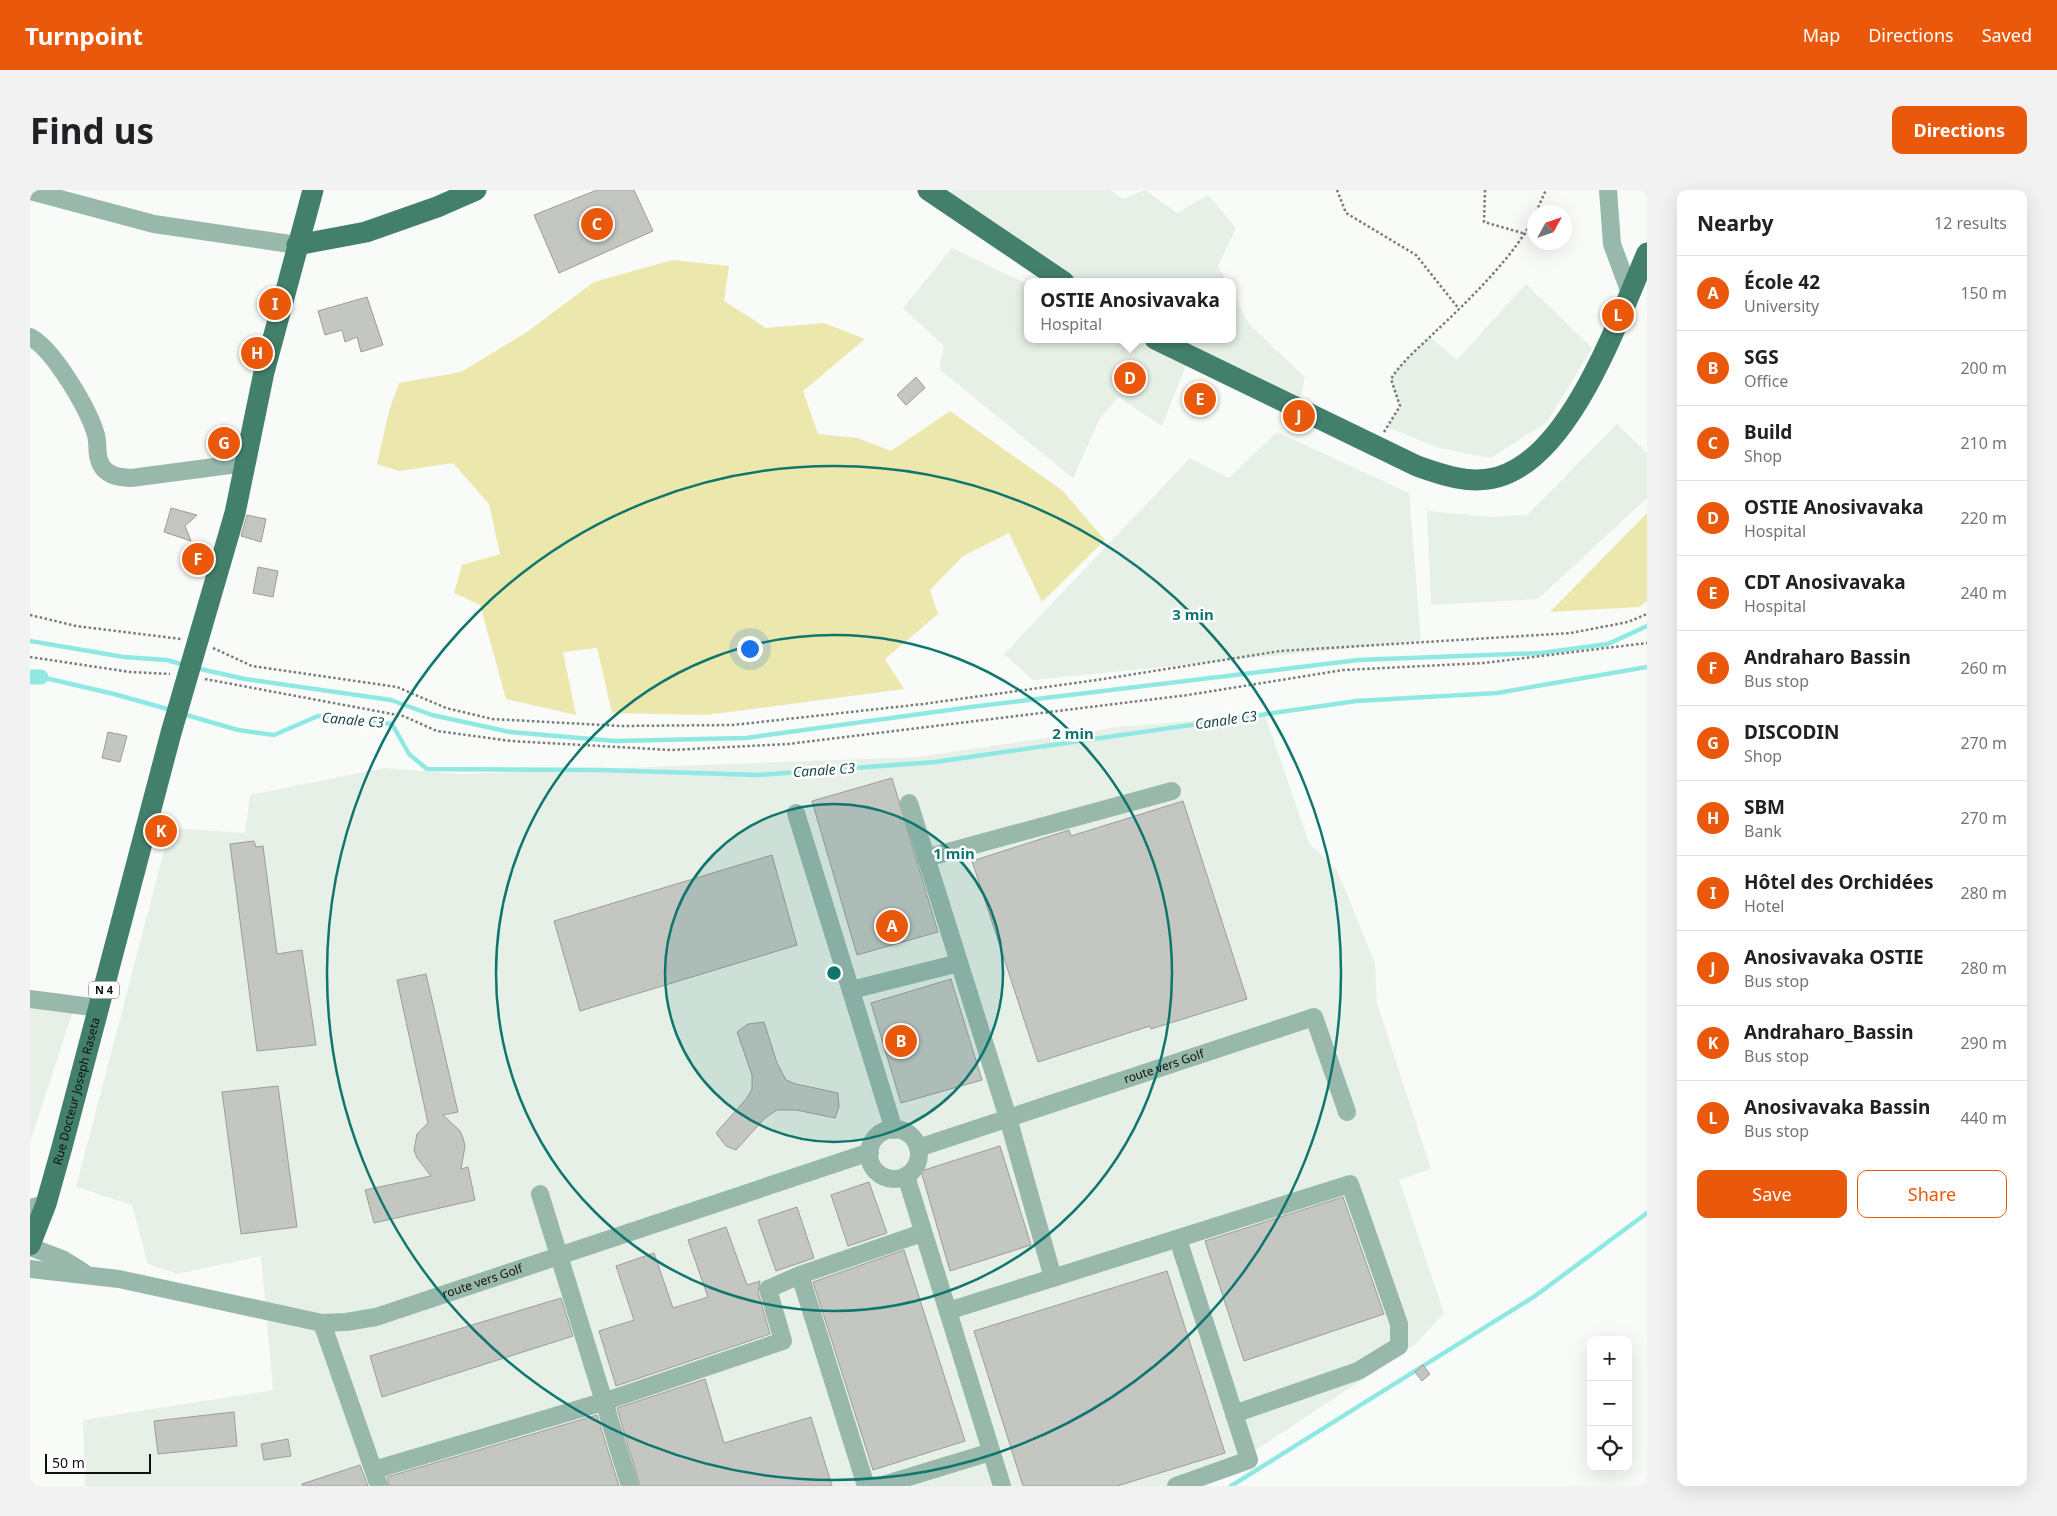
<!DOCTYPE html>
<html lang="en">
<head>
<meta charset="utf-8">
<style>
	:root { --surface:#fff; --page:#f2f2f2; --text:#202124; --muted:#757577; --line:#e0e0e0; --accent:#ea580c }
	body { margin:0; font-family:"Noto Sans",sans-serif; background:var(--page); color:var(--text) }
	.controls { position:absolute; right:15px; bottom:15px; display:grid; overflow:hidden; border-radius:10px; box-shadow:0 5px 20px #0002 }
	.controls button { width:45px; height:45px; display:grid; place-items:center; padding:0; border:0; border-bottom:1px solid var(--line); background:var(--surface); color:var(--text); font:25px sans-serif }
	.compass { position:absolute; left:1497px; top:15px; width:45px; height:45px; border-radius:50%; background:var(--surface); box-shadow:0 5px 20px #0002; rotate:50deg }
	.scale { position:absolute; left:15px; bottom:12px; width:106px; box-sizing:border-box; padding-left:5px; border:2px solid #0f100f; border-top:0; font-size:14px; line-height:18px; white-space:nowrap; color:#0f100f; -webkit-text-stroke:4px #fff; paint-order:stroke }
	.you { position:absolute; left:719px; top:458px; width:18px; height:18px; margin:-12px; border:4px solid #fff; border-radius:50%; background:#1a73e8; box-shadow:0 0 0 8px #1a73e833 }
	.badge { display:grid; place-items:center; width:32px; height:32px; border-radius:50%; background:var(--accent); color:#fff; font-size:16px; font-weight:700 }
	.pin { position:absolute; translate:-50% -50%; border:2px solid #fff; box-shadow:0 1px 5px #0006 }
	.popup { position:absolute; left:994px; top:88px; width:212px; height:65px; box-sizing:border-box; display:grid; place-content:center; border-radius:10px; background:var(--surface); filter:drop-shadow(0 1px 4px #0005); font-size:16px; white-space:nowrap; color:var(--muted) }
	.popup b { font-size:19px; color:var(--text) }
	.popup::after { content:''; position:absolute; left:50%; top:100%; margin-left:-10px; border:10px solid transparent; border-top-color:var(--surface) }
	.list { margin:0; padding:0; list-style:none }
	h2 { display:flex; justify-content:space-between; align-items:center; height:65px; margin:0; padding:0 20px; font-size:21px }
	h2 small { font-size:16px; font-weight:400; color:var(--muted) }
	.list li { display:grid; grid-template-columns:32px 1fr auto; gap:15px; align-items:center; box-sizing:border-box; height:75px; padding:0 20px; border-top:1px solid var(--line) }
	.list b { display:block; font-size:19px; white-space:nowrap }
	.list p { margin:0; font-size:16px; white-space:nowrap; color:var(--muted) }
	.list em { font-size:16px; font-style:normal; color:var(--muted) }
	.actions { display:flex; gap:10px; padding:15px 20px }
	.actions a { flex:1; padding:11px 0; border:1px solid var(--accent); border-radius:10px; text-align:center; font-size:18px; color:var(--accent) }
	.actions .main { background:var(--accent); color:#fff }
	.icon { flex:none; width:28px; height:28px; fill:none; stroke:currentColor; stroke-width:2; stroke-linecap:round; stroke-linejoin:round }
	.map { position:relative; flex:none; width:1617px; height:1296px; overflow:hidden; border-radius:10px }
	header { display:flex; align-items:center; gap:30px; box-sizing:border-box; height:70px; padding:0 25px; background:var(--accent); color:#fff }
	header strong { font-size:24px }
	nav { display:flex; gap:28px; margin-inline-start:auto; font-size:18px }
	.intro { display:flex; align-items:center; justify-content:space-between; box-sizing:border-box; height:120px; padding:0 30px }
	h1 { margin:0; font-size:35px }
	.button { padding:12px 22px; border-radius:10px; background:var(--accent); color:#fff; font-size:18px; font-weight:700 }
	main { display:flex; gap:30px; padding:0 30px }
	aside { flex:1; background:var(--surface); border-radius:10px; box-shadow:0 5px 20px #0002 }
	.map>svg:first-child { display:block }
	.built { fill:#e7f0e7 }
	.green { fill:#ece7ac }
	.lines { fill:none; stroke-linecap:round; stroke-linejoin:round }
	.stream { stroke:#90e8e3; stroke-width:4.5 }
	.canal { stroke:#90e8e3; stroke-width:15 }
	.building { fill:#c4c6c2; stroke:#9c9d9a }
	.path { stroke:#797b79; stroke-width:2.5; stroke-dasharray:2.5 2.5; stroke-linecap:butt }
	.minor { stroke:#99b8ac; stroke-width:18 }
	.major { stroke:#43806b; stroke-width:21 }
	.ring { fill:none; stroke:#0f766e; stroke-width:2.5 }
	.labels { text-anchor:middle; stroke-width:5; stroke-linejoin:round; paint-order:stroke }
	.shield { fill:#fff; stroke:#575857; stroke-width:1 }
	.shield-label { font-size:11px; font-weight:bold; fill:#0f100f }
	.street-label { font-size:12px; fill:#0f100f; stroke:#fff }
	.water-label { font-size:14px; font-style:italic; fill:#1e4745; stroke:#fff }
	.centre { fill:#0f766e; stroke:#fff; stroke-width:2.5 }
	.ring-label { font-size:15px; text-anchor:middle; font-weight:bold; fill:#0f766e; stroke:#fff; stroke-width:5; stroke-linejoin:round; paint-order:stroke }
</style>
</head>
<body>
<header>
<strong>Turnpoint</strong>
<nav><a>Map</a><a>Directions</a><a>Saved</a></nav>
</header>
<div class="intro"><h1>Find us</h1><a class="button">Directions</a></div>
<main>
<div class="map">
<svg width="1617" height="1296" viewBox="0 0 1617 1296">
	<rect width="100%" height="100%" fill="#f8fbf8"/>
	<path class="built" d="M923 0H1080L1092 9 1115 0 1147 23 1178 5 1206 38 1188 76 1197 92H1045L919 6Z
		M922 58 997 94 998 149H1113L1157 173 1132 236 1088 207 1069 230 1043 288 909 179 914 156 873 118Z
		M1496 94 1562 158 1517 232 1461 268 1409 258 1357 237 1370 216 1361 189 1369 177 1400 147 1427 170Z
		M1203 103 1219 134 1275 187 1270 211 1147 149H1202Z
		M1587 234 1617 263V308L1508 409 1401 415 1397 321 1461 327 1497 325Z
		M1247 242 1379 303 1391 451 1003 490 974 464 1160 268 1199 288Z
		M1235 525 1279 653 1307 680 1345 773 1347 813 1401 979 1369 990 1414 1123 1386 1154 1179 1291 1171 1296H55L53 1230 243 1200 231 1066 147 1084 118 1074 102 1015 46 997 140 638 215 643 220 605 354 578 432 584 889 567 1088 537Z
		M46 812 0 952V813Z"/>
	<path class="green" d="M642 70 699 76 694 111 736 138 794 133 835 149 773 201 788 244 828 248 861 261 920 221 1033 301 1075 350 1012 412 979 343 933 366 900 400 908 424 855 469 874 499 676 525 582 523 567 458 533 462 546 525 476 509 450 415 424 403 432 375 470 364 459 314 423 273 369 281 347 274 359 221 369 193 431 182 497 142 564 92Z
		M1617 323V411L1609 417 1520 422Z"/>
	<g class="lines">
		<path class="stream" d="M0 451 94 467 137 470 154 475
			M166 478 215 489 361 510 402 525 480 542 585 551 716 548 941 517 1328 470 1511 463 1578 454 1617 436
			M0 492 11 487 84 504 141 520
			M153 524 208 540 244 545 288 526 362 534 379 564 397 579 572 580 727 585 905 572 1326 511 1467 503 1617 477
			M1201 1296 1505 1106 1617 1023"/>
		<path class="canal" d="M0 487H11"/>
	</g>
	<path class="building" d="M567 0H604L623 41 529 83 504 25Z
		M337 107 353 155 331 162 327 147 315 152 312 140 295 145 288 121Z
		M886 187 895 198 876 215 867 205Z
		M141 318 167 325 155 336 161 351 134 342Z
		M217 325 236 329 231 352 211 346Z
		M228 377 248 381 243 407 223 403Z
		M78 542 97 546 90 572 72 568Z
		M862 588 908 742 827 765 782 611Z
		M1153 611 1217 809 1121 839 1120 836 1008 872 942 671 1039 640 1041 646Z
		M224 651 226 657 233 656 247 764 272 760 286 855 227 861 200 654Z
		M742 665 767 755 550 821 524 731Z
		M396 784 428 922 413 925 430 941 433 948 435 956 431 979 438 977 445 1010 344 1033 335 1000 401 986 387 968 384 960 387 944 398 933 367 790Z
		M921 789 952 890 871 913 841 813Z
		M734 832 747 873 756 890 766 894 808 903 809 917 805 928 766 920H747L735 928 706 960 696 956 686 943 717 908 722 899V885L707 842 718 834Z
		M248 896 267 1037 211 1044 192 902Z
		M970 956 1001 1055 920 1081 891 981Z
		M839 992 857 1043 818 1056 801 1005Z
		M1313 1007 1354 1124 1214 1171 1175 1051Z
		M767 1017 784 1068 746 1081 728 1030Z
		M696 1037 717 1095 730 1091 728 1102 740 1144 586 1196 569 1141 604 1130 586 1076 624 1063 643 1118 678 1107 658 1050Z
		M874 1060 935 1251 843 1280 783 1092Z
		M1137 1081 1195 1263 1087 1296H993L944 1141Z
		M531 1108 543 1146 352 1207 340 1166Z
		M1393 1175 1400 1184 1392 1191 1385 1182Z
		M675 1189 694 1253 781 1227 802 1296H610L587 1218Z
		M204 1222 207 1256 128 1264 124 1231Z
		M567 1225 589 1296H359L357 1287Z
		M258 1249 261 1266 234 1270 231 1254Z
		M330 1275 338 1296H272V1294Z"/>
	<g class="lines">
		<path class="path" d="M1307 0 1316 23 1386 65 1429 119
			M1455 0 1454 32 1496 44
			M1506 22 1516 0
			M1354 242 1370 216 1361 189C1372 171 1390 157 1405 142 1436 113 1488 63 1504 26
			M0 425 46 436 151 449
			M183 458 222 476 367 497 416 518 462 529 591 536 703 535 893 514 1067 490 1250 461 1541 443 1598 432 1617 424
			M0 467 100 482 140 484
			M175 489 373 526 407 541 481 551 641 560 758 554 1158 505 1313 480 1454 473 1617 453"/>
		<g class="minor">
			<path d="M1578 0 1582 54 1600 103"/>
			<path d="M0 1 124 34 267 55"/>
			<path d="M0 147C23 158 59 220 66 245 69 257 65 267 73 278 81 287 90 287 101 288L215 273"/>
			<path d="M879 613 978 928 1023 1088"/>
			<path d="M766 623 864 940"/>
			<path d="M896 668 1142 601"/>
			<path d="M821 800 929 773"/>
			<path d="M0 809 69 818"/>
			<circle cx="864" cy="964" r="25"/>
			<path id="s1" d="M888 958 1284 827 1317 922"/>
			<path d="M876 986 972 1296"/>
			<path d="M510 1004 600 1296"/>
			<path d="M0 1018 16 1014"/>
			<path d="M0 1057 32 1069 53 1082"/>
			<path id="s2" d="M0 1079 89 1089 292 1133 316 1132 346 1127 840 962"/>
			<path d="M770 1085 836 1296"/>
			<path d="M918 1121 1320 994 1369 1134V1156L1328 1181 1204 1224"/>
			<path d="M292 1133 349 1296"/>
			<path d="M344 1280 576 1211 753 1151 738 1099 770 1085 892 1043"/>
			<path d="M849 1296 961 1262"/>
			<path d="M1146 1296 1219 1270 1148 1049"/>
		</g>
		<g class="major">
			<path d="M898 0 1034 92"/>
			<path d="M267 55 336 42 407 17 446 0"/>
			<path d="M1125 149 1387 276C1412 285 1441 295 1468 287 1542 266 1589 127 1617 63"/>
			<path id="s3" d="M0 1055 16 1014 32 957 141 543 205 323 234 182 283 0"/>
		</g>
	</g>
	<circle cx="804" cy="783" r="169" fill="#0f766e" fill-opacity=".12"/>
	<g class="ring">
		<circle cx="804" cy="783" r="169"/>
		<circle cx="804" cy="783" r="338"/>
		<circle cx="804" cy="783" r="507"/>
	</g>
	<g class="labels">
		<rect class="shield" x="59" y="791.5" width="30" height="17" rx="4"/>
		<g class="shield-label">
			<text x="74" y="804">N 4</text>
		</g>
		<g class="street-label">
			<text dy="4" stroke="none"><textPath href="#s1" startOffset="259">route vers Golf</textPath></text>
			<text dy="4" stroke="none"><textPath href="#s3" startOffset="161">Rue Docteur Joseph Raseta</textPath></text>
			<text dy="4" stroke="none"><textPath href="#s2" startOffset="464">route vers Golf</textPath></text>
		</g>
		<g class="water-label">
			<text transform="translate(323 530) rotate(5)" y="5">Canale C3</text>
			<text transform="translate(1196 530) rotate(-8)" y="5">Canale C3</text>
			<text transform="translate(794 580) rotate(-4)" y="5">Canale C3</text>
		</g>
	</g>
	<circle cx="804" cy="783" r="8" class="centre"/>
	<g class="ring-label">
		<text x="1163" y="430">3 min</text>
		<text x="1043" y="549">2 min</text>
		<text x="924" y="669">1 min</text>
	</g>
</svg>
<div class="controls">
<button>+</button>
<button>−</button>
<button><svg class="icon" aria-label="locate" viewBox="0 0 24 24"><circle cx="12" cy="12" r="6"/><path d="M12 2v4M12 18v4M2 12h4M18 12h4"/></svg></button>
</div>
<svg class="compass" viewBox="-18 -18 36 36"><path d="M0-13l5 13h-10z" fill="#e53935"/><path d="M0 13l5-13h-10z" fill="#757577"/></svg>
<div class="scale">50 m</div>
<div class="you"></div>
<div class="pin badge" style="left:862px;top:736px">A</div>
<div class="pin badge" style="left:871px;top:851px">B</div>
<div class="pin badge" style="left:567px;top:34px">C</div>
<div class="pin badge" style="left:1100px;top:188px">D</div>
<div class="popup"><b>OSTIE Anosivavaka</b>Hospital</div>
<div class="pin badge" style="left:1170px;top:209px">E</div>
<div class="pin badge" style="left:168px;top:369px">F</div>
<div class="pin badge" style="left:194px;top:253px">G</div>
<div class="pin badge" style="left:227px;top:163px">H</div>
<div class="pin badge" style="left:245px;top:114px">I</div>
<div class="pin badge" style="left:1269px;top:226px">J</div>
<div class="pin badge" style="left:131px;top:641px">K</div>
<div class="pin badge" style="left:1588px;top:125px">L</div>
</div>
<aside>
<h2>Nearby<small>12 results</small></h2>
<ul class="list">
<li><span class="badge">A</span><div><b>École 42</b><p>University</p></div><em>150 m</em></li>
<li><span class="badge">B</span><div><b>SGS</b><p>Office</p></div><em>200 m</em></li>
<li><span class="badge">C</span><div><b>Build</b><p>Shop</p></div><em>210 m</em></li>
<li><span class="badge">D</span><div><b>OSTIE Anosivavaka</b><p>Hospital</p></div><em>220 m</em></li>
<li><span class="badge">E</span><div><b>CDT Anosivavaka</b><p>Hospital</p></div><em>240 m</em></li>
<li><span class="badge">F</span><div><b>Andraharo Bassin</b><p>Bus stop</p></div><em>260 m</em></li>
<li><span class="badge">G</span><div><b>DISCODIN</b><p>Shop</p></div><em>270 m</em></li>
<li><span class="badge">H</span><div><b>SBM</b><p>Bank</p></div><em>270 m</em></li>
<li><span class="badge">I</span><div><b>Hôtel des Orchidées</b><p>Hotel</p></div><em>280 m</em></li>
<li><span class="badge">J</span><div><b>Anosivavaka OSTIE</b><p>Bus stop</p></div><em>280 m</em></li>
<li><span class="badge">K</span><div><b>Andraharo_Bassin</b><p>Bus stop</p></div><em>290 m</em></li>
<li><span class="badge">L</span><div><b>Anosivavaka Bassin</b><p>Bus stop</p></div><em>440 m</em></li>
</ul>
<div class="actions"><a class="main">Save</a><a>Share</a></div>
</aside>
</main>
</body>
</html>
